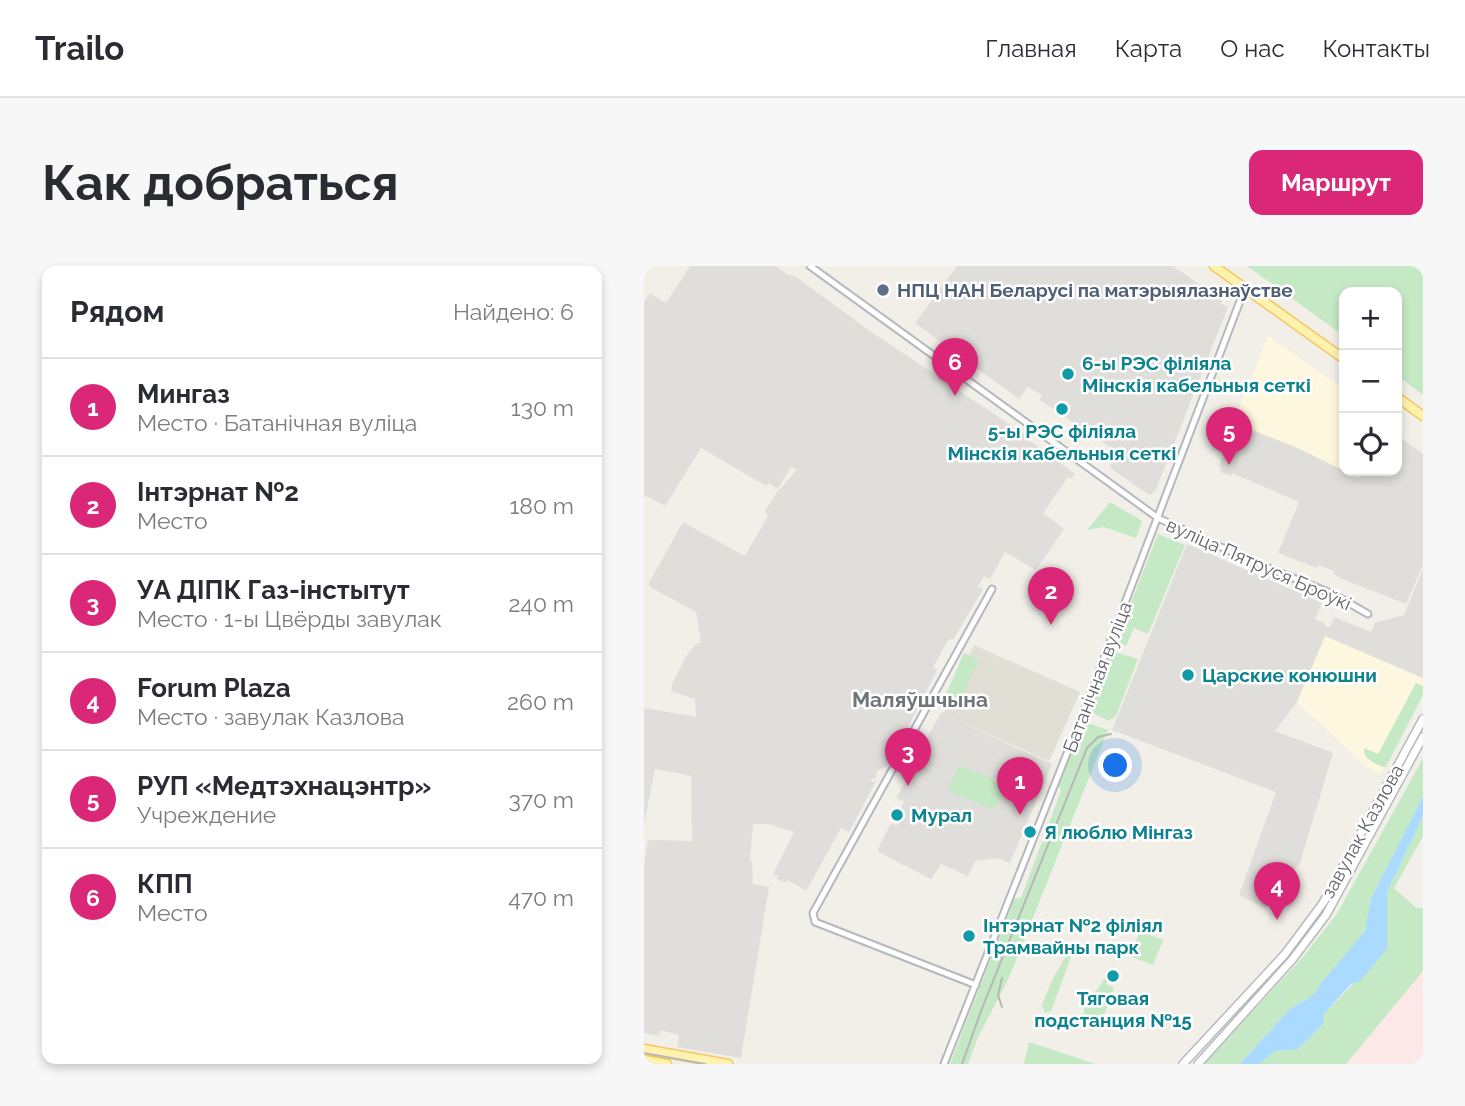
<!DOCTYPE html>
<html lang="ru">
<head>
<meta charset="utf-8">
<style>
	:root { --surface:#fff; --page:#f7f7f7; --text:#2b2b33; --muted:#7c7c81; --line:#e1e1e2; --accent:#db2777 }
	body { margin:0; font-family:Raleway,sans-serif; background:var(--page); color:var(--text) }
	.controls { position:absolute; right:21px; top:21px; display:grid; overflow:hidden; border-radius:14px; box-shadow:0 4px 10px #0003 }
	.controls button { width:63px; height:63px; display:grid; place-items:center; padding:0; border:0; border-bottom:2px solid var(--line); background:var(--surface); color:var(--text); font:35px sans-serif }
	.you { position:absolute; left:472px; top:500px; width:24px; height:24px; margin:-18px; border:5px solid #fff; border-radius:50%; background:#1a73e8; box-shadow:0 0 0 10px #1a73e833 }
	.badge { display:grid; place-items:center; width:46px; height:46px; border-radius:50%; background:var(--accent); color:#fff; font-size:23px; font-weight:700 }
	.pin { position:absolute; translate:-50% -58px; filter:drop-shadow(0 2px 4px #0008) }
	.pin::after { content:''; position:absolute; top:37px; width:24px; height:21px; background:inherit; clip-path:polygon(0 0,100% 0,50% 100%) }
	.list { margin:0; padding:0; list-style:none }
	h2 { display:flex; justify-content:space-between; align-items:center; height:91px; margin:0; padding:0 28px; font-size:30px }
	h2 small { font-size:23px; font-weight:400; color:var(--muted) }
	.list li { display:grid; grid-template-columns:46px 1fr auto; gap:21px; align-items:center; box-sizing:border-box; height:98px; padding:0 28px; border-top:2px solid var(--line) }
	.list b { display:block; font-size:26px; white-space:nowrap }
	.list p { margin:0; font-size:23px; white-space:nowrap; color:var(--muted) }
	.list em { font-size:23px; font-style:normal; color:var(--muted) }
	.icon { flex:none; width:38px; height:38px; fill:none; stroke:currentColor; stroke-width:2; stroke-linecap:round; stroke-linejoin:round }
	.map { position:relative; flex:none; width:779px; height:798px; overflow:hidden; border-radius:14px }
	header { display:flex; align-items:center; gap:42px; box-sizing:border-box; height:98px; padding:0 35px; background:var(--surface); border-bottom:2px solid var(--line) }
	header strong { font-size:33px }
	nav { display:flex; gap:38px; margin-inline-start:auto; font-size:24px }
	.intro { display:flex; align-items:center; justify-content:space-between; box-sizing:border-box; height:168px; padding:0 42px }
	h1 { margin:0; font-size:49px }
	.button { padding:18px 32px; border-radius:14px; background:var(--accent); color:#fff; font-size:24px; font-weight:700 }
	main { display:flex; gap:42px; padding:0 42px }
	aside { flex:1; background:var(--surface); border-radius:14px; box-shadow:0 4px 10px #0003 }
	.map>svg:first-child { display:block }
	.commercial { fill:#fef7e0 }
	.industrial { fill:#e0deda }
	.education { fill:#e1ded6 }
	.medical { fill:#fce8e6 }
	.green { fill:#c5e8c5 }
	.water { fill:#aadaff }
	.lines { fill:none; stroke-linecap:round; stroke-linejoin:round }
	.minor-casing { stroke:#b5b8bc; stroke-width:9 }
	.secondary-casing { stroke:#b6babf; stroke-width:10 }
	.primary-casing { stroke:#f2c960; stroke-width:11 }
	.minor { stroke:#fff; stroke-width:5 }
	.secondary { stroke:#fff; stroke-width:7 }
	.primary { stroke:#fff2af; stroke-width:8 }
	.tram { stroke:#b6b7b8; stroke-width:2 }
	.service-dot { fill:#5c6f8a; stroke:#fff; stroke-width:2.5 }
	.culture-dot { fill:#0f9aa8; stroke:#fff; stroke-width:2.5 }
	.labels { text-anchor:middle; stroke-width:5; stroke-linejoin:round; paint-order:stroke }
	.service-label { font-size:19px; font-weight:bold; fill:#4e5e75; stroke:#fff; text-anchor:start }
	.culture-label { font-size:19px; font-weight:bold; fill:#0d838f; stroke:#fff; text-anchor:start }
	.street-label { font-size:19px; fill:#5f6368; stroke:#fff }
	.neighbourhood-label { font-size:21px; font-weight:bold; fill:#70757a; stroke:#fff }
</style>
</head>
<body>
<header>
<strong>Trailo</strong>
<nav><a>Главная</a><a>Карта</a><a>О нас</a><a>Контакты</a></nav>
</header>
<div class="intro"><h1>Как добраться</h1><a class="button">Маршрут</a></div>
<main>
<aside>
<h2>Рядом<small>Найдено: 6</small></h2>
<ul class="list">
<li><span class="badge">1</span><div><b>Мингаз</b><p>Место · Батанічная вуліца</p></div><em>130 m</em></li>
<li><span class="badge">2</span><div><b>Інтэрнат №2</b><p>Место</p></div><em>180 m</em></li>
<li><span class="badge">3</span><div><b>УА ДІПК Газ-інстытут</b><p>Место · 1-ы Цвёрды завулак</p></div><em>240 m</em></li>
<li><span class="badge">4</span><div><b>Forum Plaza</b><p>Место · завулак Казлова</p></div><em>260 m</em></li>
<li><span class="badge">5</span><div><b>РУП «Медтэхнацэнтр»</b><p>Учреждение</p></div><em>370 m</em></li>
<li><span class="badge">6</span><div><b>КПП</b><p>Место</p></div><em>470 m</em></li>
</ul>
</aside>
<div class="map">
<svg width="779" height="798" viewBox="0 0 779 798">
	<rect width="100%" height="100%" fill="#f1efe8"/>
	<path class="commercial" d="M624 70 700 123V205L649 180 592 158 597 147 594 145Z
		M681 370 779 412V429L737 508 724 502 653 436Z"/>
	<path class="industrial" d="M46 0H131L143 8 152 11 226 65 380 168 381 171 431 208 427 213 424 211 399 247 420 263 392 304 361 286 346 313 340 310 334 320 339 323 309 374 305 373 289 401 293 404 248 493 243 500 233 505 232 513 228 512 227 515 231 517 205 566 197 562 162 625 144 614 141 617 133 613 134 610 129 608 150 566 124 558H109L106 594 108 595 109 618 125 621 97 792 33 781 35 769 19 765H16L15 770 0 767V598L4 574 48 575 47 510 11 503 0 558V442L52 451 51 433 27 425 29 416 43 389 51 379 57 376 52 346 6 321 5 317 39 256 101 290 124 250 121 245 133 226 153 204 147 201 134 223 125 217 122 220 57 182 21 240 0 229V36L6 27 22 37Z
		M313 0H529L578 34 577 38 584 41 511 226 505 229 465 201 475 187 396 134 398 129 384 121 375 133 271 57Z
		M592 158 649 180 715 212 717 205H753V169L779 188V299L762 338 701 314 689 308 690 305 674 299 673 302 634 287 655 236 588 207 587 210 576 206 578 202 575 200Z
		M543 278 678 337 671 353 681 357V360L686 361 690 351 727 366 731 357 760 349 779 303V412L681 370 653 436 631 465 689 487 656 597 621 642 595 629 632 526 468 464Z
		M297 447 408 498 366 597 353 592 331 595 324 610 297 598 287 613 233 585 247 557 253 560 255 555 250 552 260 536 252 532 276 490 273 489Z"/>
	<path class="education" d="M330 379 436 426 405 495 297 447 301 445Z"/>
	<path class="medical" d="M779 705V798H702L717 781Z"/>
	<path class="green" d="M603 0H779V129L753 109V26H700V70Z
		M466 236 498 255 492 272 460 261 443 264Z
		M514 268 541 279 504 368 490 362 482 380 472 375Z
		M468 385 494 393 472 450 464 455 446 445Z
		M320 387 335 394 313 441 299 435Z
		M772 417 779 420V429L742 501H739C730 497 719 493 720 482L734 488Z
		M441 456 464 464 364 714 334 771 324 798H306L370 633 377 632 417 525 414 518Z
		M779 492V530L727 633 723 659 718 670 671 728C663 735 653 737 645 744L596 798H560L658 692 693 648Z
		M318 500C336 508 373 516 351 541L346 542 308 527 305 520 313 503Z
		M779 550V570L750 622 772 642H779V705L702 798H615L631 785 645 784 679 758V749L743 683V626Z
		M496 665 519 674 509 699 486 690Z
		M427 681 430 683 407 745 401 747 398 739 408 714Z
		M465 705 467 706 462 718 470 722 456 760 448 765 440 759V740L456 720Z
		M385 776 451 798H380Z"/>
	<path class="water" d="M779 530V550L743 626V683L716 715 707 718 679 749V758L654 783 631 785 615 798H596L645 744C655 735 670 734 675 720L721 665 727 633Z"/>
	<g class="lines">
		<g class="minor-casing">
			<path id="minor" d="M166 0 514 252 612 297 689 328 724 348
				M332 719 171 656 169 647 348 323
				M300 798 439 447 596 35 603 24"/>
		</g>
		<g class="secondary-casing">
			<path id="secondary" d="M539 798 641 688 679 637 779 453
				M554 798 648 694 682 649 779 471"/>
		</g>
		<g class="primary-casing">
			<path id="primary" d="M570 0 700 93
				M753 131 779 150
				M0 783 84 798
				M0 794 23 798"/>
		</g>
		<use href="#minor" class="minor"/>
		<use href="#secondary" class="secondary"/>
		<use href="#primary" class="primary"/>
		<path class="tram" d="M358 741 354 729 358 712
			M0 787 61 798
			M318 798 337 745 443 482 454 471 467 468"/>
	</g>
	<circle class="service-dot" cx="239" cy="24" r="7"/>
	<g class="culture-dot">
		<circle cx="424" cy="108" r="7"/>
		<circle cx="418" cy="143" r="7"/>
		<circle cx="544" cy="409" r="7"/>
		<circle cx="253" cy="549" r="7"/>
		<circle cx="386" cy="566" r="7"/>
		<circle cx="325" cy="670" r="7"/>
		<circle cx="469" cy="710" r="7"/>
	</g>
	<g class="labels">
		<g class="service-label">
			<text x="253" y="31">НПЦ НАН Беларусі па матэрыялазнаўстве</text>
		</g>
		<g class="culture-label">
			<text x="438" y="104">6-ы РЭС філіяла<tspan x="438" dy="22">Мінскія кабельныя сеткі</tspan></text>
			<text x="418" y="172" text-anchor="middle">5-ы РЭС філіяла<tspan x="418" dy="22">Мінскія кабельныя сеткі</tspan></text>
			<text x="558" y="416">Царские конюшни</text>
			<text x="267" y="556">Мурал</text>
			<text x="400" y="573">Я люблю Мінгаз</text>
			<text x="339" y="666">Інтэрнат №2 філіял<tspan x="339" dy="22">Трамвайны парк</tspan></text>
			<text x="469" y="739" text-anchor="middle">Тяговая<tspan x="469" dy="22">подстанция №15</tspan></text>
		</g>
		<g class="street-label">
			<text transform="translate(615 298) rotate(24)" y="7">вуліца Пятруся Броўкі</text>
			<text transform="translate(453 411) rotate(-69)" y="7">Батанічная вуліца</text>
			<text transform="translate(718 565) rotate(-61)" y="7">завулак Казлова</text>
		</g>
		<g class="neighbourhood-label">
			<text x="276" y="441">Маляўшчына</text>
		</g>
	</g>
</svg>
<div class="controls">
<button>+</button>
<button>−</button>
<button><svg class="icon" aria-label="locate" viewBox="0 0 24 24"><circle cx="12" cy="12" r="6"/><path d="M12 2v4M12 18v4M2 12h4M18 12h4"/></svg></button>
</div>
<div class="you"></div>
<div class="pin badge" style="left:376px;top:549px">1</div>
<div class="pin badge" style="left:407px;top:359px">2</div>
<div class="pin badge" style="left:264px;top:520px">3</div>
<div class="pin badge" style="left:633px;top:654px">4</div>
<div class="pin badge" style="left:585px;top:199px">5</div>
<div class="pin badge" style="left:311px;top:130px">6</div>
</div>
</main>
</body>
</html>
